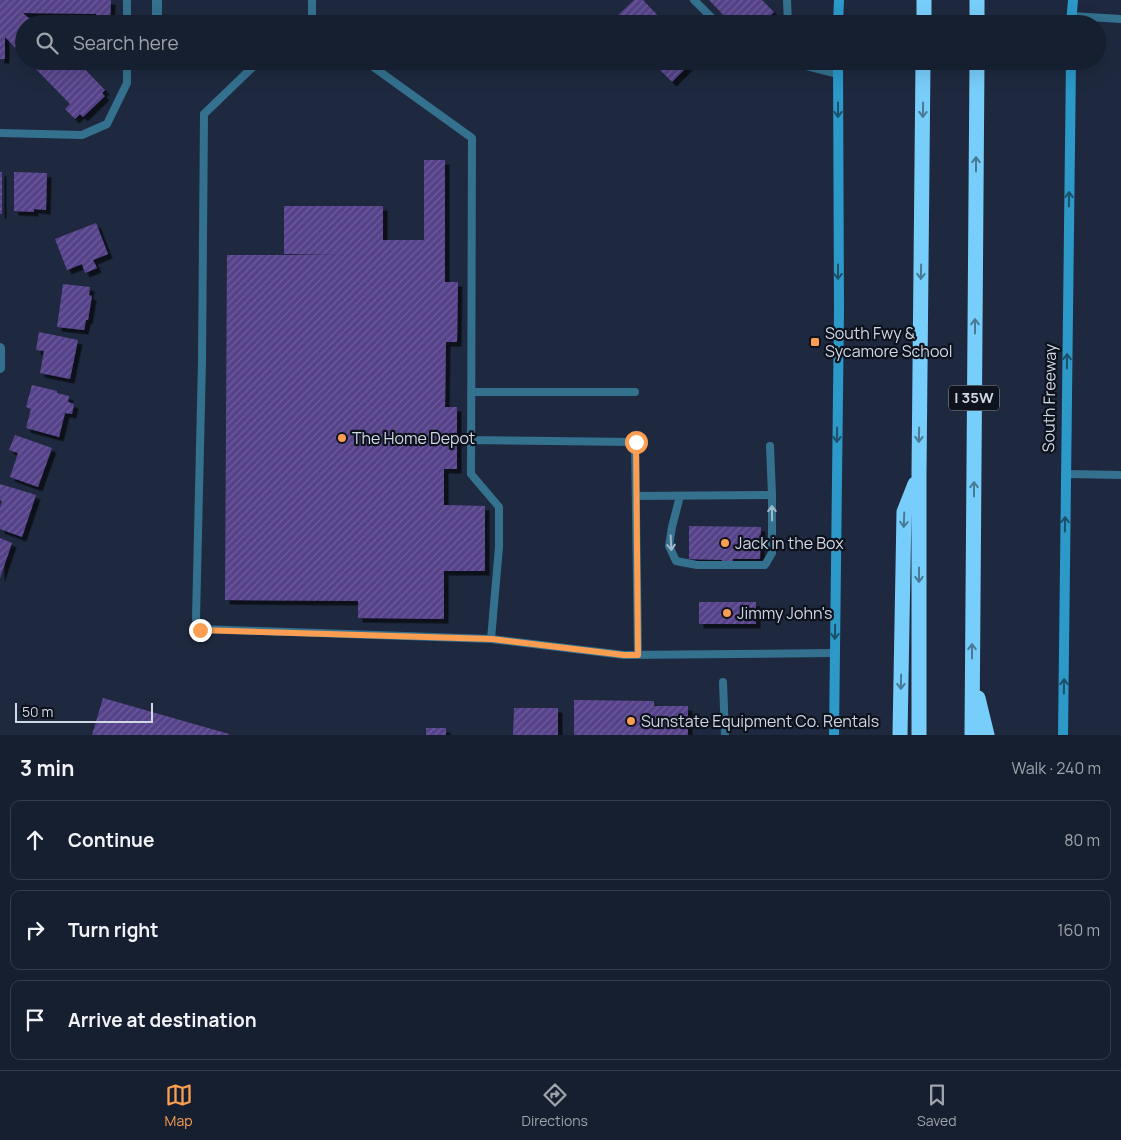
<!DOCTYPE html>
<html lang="en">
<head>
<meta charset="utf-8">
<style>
	:root { --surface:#161f2f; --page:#232c3b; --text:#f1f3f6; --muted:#9ea2aa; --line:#353d4b; --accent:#fb9e51 }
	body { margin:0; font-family:Manrope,sans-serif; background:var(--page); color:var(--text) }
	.scale { position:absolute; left:15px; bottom:12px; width:138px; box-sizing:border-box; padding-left:5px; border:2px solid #d0d8e6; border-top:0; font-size:14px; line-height:18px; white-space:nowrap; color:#d0d8e6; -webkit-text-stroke:4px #0d121c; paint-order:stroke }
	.stop { position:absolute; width:15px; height:15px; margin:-11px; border:4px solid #fb9e51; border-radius:50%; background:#fff }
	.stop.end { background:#fb9e51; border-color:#fff; box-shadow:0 1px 5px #0008 }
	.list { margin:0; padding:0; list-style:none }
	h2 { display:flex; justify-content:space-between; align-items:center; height:65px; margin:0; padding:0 20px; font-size:21px }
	h2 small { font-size:16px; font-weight:400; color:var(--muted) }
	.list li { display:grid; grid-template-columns:32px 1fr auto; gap:15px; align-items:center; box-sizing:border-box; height:80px; margin:0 10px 10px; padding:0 10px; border:1px solid var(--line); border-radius:10px }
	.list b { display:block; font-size:19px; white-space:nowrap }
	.list em { font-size:16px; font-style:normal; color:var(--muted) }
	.icon { flex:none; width:28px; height:28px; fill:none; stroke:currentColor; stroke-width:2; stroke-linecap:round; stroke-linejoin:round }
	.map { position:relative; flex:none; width:1121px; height:735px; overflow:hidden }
	.search { position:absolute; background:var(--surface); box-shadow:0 5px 20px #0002; left:15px; right:15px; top:15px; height:55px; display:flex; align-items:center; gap:12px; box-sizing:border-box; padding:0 18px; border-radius:28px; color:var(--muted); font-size:19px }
	.sheet { height:335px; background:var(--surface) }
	nav { display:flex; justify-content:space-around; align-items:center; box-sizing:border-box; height:70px; border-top:1px solid var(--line); background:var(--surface); font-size:14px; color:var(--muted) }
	nav a { display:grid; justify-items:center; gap:2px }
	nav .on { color:var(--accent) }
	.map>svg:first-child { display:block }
	.building { fill:url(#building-hatch); filter:url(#shadow) }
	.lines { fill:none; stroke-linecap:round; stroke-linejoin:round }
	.service { stroke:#34718f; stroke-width:8 }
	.minor { stroke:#34718f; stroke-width:10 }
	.secondary { stroke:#2c99c9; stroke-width:10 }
	.motorway { stroke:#78cefa; stroke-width:15 }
	.oneway { stroke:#1b4f6a }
	.oneway2 { stroke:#487996 }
	.oneway3 { stroke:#a1b9cc }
	.route { stroke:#fb9e51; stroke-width:6 }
	.poi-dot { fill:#fb9e51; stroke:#0d121c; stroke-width:2 }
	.labels { text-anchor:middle; stroke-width:4.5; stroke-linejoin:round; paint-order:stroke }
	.shield { fill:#0d121c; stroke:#969da9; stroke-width:1 }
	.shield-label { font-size:15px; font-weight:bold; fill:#d0d8e6 }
	.poi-label { font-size:16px; fill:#d0d8e6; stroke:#0d121c; text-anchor:start }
	.street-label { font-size:16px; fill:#d0d8e6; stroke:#0d121c }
</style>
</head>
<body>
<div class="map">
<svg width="1121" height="735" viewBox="0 0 1121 735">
	<defs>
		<pattern id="building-hatch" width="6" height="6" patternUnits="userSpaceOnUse" patternTransform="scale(1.25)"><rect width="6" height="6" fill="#57438a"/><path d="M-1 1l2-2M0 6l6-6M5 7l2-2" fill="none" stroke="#6e5d9a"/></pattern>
		<filter id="shadow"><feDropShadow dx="4.5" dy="4.5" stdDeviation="0" flood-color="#0009"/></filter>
	</defs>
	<rect width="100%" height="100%" fill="#1e293f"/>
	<path class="building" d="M0 0H111L110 24H96V14L23 13 33 22 36 18 41 24H24V57L5 37V59H0Z
		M634 0H643L666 24H614L612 21Z
		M709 0H762L774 12 762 24H732Z
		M28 61H77L105 90 102 93 105 96 83 117 80 114 75 119 65 109 70 104Z
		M651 61H693L672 82Z
		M424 160H445V282H458L457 342H446L445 407H457V469H444V505L485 506V571H444V619L358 618V601L225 600 227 255H339L284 254V206H383V240H424Z
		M0 172H2V214H0Z
		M14 172 47 173 46 210 34 209V212L14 211Z
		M96 223 108 254 93 260 97 268 85 273 82 264 67 270 55 239Z
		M63 284 90 287 89 295 92 296 88 320H86L84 330 57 327Z
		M39 332 78 340 70 379 40 373 44 351 36 350Z
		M32 385 57 391V393L69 396 68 402 74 404 72 414 65 413 59 437 26 428 31 409 26 407Z
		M15 435 52 448 38 487 10 477 18 453 9 450Z
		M0 484 36 495 22 537 0 529V507L2 501 0 500Z
		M689 526 761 527 760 559H733V563H722V560L689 559Z
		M0 538 12 543 0 578Z
		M699 602H756V624H699Z
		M103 698 229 734V735H92Z
		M574 700 654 701V706H688V735H574Z
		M514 708H558V735H513Z
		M426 728H446V735H426Z"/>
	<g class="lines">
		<path class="service" d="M127 0V24
			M694 0 718 24
			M787 0 788 24
			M1072 16 1121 19
			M312 24V0
			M259 61 204 114 202 361 196 619 200 629 491 639
			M365 61 472 138 471 474 499 507V547L491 639 624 655 835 653
			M787 61 838 74
			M0 133 82 135 107 124 127 83V61
			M471 392H635
			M471 440 635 442 638 655
			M1066 474 1121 475
			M636 496 772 495 770 446
			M680 496 672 527 669 546 676 561 697 565H765L772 553V495
			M723 682 725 735"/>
		<path class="minor" d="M157 0V24
			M0 348V368"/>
		<path class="secondary" d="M838 24 839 0
			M1071 24 1073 0
			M834 735 839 310 838 61
			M1063 735 1071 61"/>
		<path class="motorway" d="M924 24V0
			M977 24V0
			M978 698 987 735
			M900 735 904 512 915 484
			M919 735V474L923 61
			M972 735 977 61"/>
	</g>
	<defs><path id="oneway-shaft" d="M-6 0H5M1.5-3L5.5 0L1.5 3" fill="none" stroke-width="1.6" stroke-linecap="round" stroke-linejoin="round" transform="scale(1.25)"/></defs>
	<g class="oneway">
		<use href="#oneway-shaft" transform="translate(838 110) rotate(90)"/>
		<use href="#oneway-shaft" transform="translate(1069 199) rotate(-89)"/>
		<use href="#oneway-shaft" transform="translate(838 272) rotate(90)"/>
		<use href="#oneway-shaft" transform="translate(1067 361) rotate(-89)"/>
		<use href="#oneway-shaft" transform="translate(837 435) rotate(91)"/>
		<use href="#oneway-shaft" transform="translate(1065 524) rotate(-89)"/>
		<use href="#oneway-shaft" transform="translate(835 632) rotate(91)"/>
		<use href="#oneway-shaft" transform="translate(1064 686) rotate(-89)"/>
	</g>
	<g class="oneway2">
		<use href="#oneway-shaft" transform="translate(923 110) rotate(91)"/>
		<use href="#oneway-shaft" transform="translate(976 164) rotate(-90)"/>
		<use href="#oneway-shaft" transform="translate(921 272) rotate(91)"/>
		<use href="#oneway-shaft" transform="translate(975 326) rotate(-90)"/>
		<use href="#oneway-shaft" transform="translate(919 435) rotate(91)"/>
		<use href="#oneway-shaft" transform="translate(974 489) rotate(-90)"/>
		<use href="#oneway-shaft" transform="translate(904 520) rotate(92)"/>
		<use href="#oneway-shaft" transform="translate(919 575) rotate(90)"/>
		<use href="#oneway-shaft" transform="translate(972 651) rotate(-90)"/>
		<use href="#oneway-shaft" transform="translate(901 682) rotate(91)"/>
	</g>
	<g class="oneway3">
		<use href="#oneway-shaft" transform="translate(772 513) rotate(-91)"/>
		<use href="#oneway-shaft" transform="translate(671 543) rotate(87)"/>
	</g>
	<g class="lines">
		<path class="route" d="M200 630 492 639 624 655H638L636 442"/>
	</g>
	<g class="poi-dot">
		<rect x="810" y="337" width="10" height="10" rx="2.5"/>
		<circle cx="342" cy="438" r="5"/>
		<circle cx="725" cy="543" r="5"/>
		<circle cx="727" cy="613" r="5"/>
		<circle cx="631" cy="721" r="5"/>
	</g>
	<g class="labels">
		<rect class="shield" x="949" y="385.5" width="50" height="25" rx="4"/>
		<g class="shield-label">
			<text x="974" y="403">I 35W</text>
		</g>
		<g class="poi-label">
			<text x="825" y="339">South Fwy &amp;<tspan x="825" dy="18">Sycamore School</tspan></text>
			<text x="352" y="444">The Home Depot</text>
			<text x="735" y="549">Jack in the Box</text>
			<text x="737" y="619">Jimmy John's</text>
			<text x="641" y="727">Sunstate Equipment Co. Rentals</text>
		</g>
		<g class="street-label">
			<text transform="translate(1049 398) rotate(-89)" y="6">South Freeway</text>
		</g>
	</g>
</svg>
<div class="scale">50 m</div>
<div class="stop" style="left:636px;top:442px"></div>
<div class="stop end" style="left:200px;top:630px"></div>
<div class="search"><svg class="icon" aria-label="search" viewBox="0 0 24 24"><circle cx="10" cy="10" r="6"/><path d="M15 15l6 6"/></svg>Search here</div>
</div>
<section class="sheet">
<h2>3 min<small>Walk · 240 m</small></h2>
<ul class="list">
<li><svg class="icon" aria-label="ahead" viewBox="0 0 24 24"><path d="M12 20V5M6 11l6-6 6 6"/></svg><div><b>Continue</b></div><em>80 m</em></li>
<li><svg class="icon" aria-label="right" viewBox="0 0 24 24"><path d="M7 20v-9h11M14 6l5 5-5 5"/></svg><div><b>Turn right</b></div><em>160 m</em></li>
<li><svg class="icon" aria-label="arrive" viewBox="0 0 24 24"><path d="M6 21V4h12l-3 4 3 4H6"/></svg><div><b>Arrive at destination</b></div></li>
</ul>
</section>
<nav>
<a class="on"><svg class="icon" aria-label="map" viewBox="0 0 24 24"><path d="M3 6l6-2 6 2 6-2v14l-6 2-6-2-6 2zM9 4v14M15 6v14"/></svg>Map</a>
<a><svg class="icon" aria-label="directions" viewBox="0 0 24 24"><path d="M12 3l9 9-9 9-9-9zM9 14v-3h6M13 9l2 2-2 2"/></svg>Directions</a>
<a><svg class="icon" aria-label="saved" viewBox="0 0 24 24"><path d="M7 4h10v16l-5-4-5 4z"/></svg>Saved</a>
</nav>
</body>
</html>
